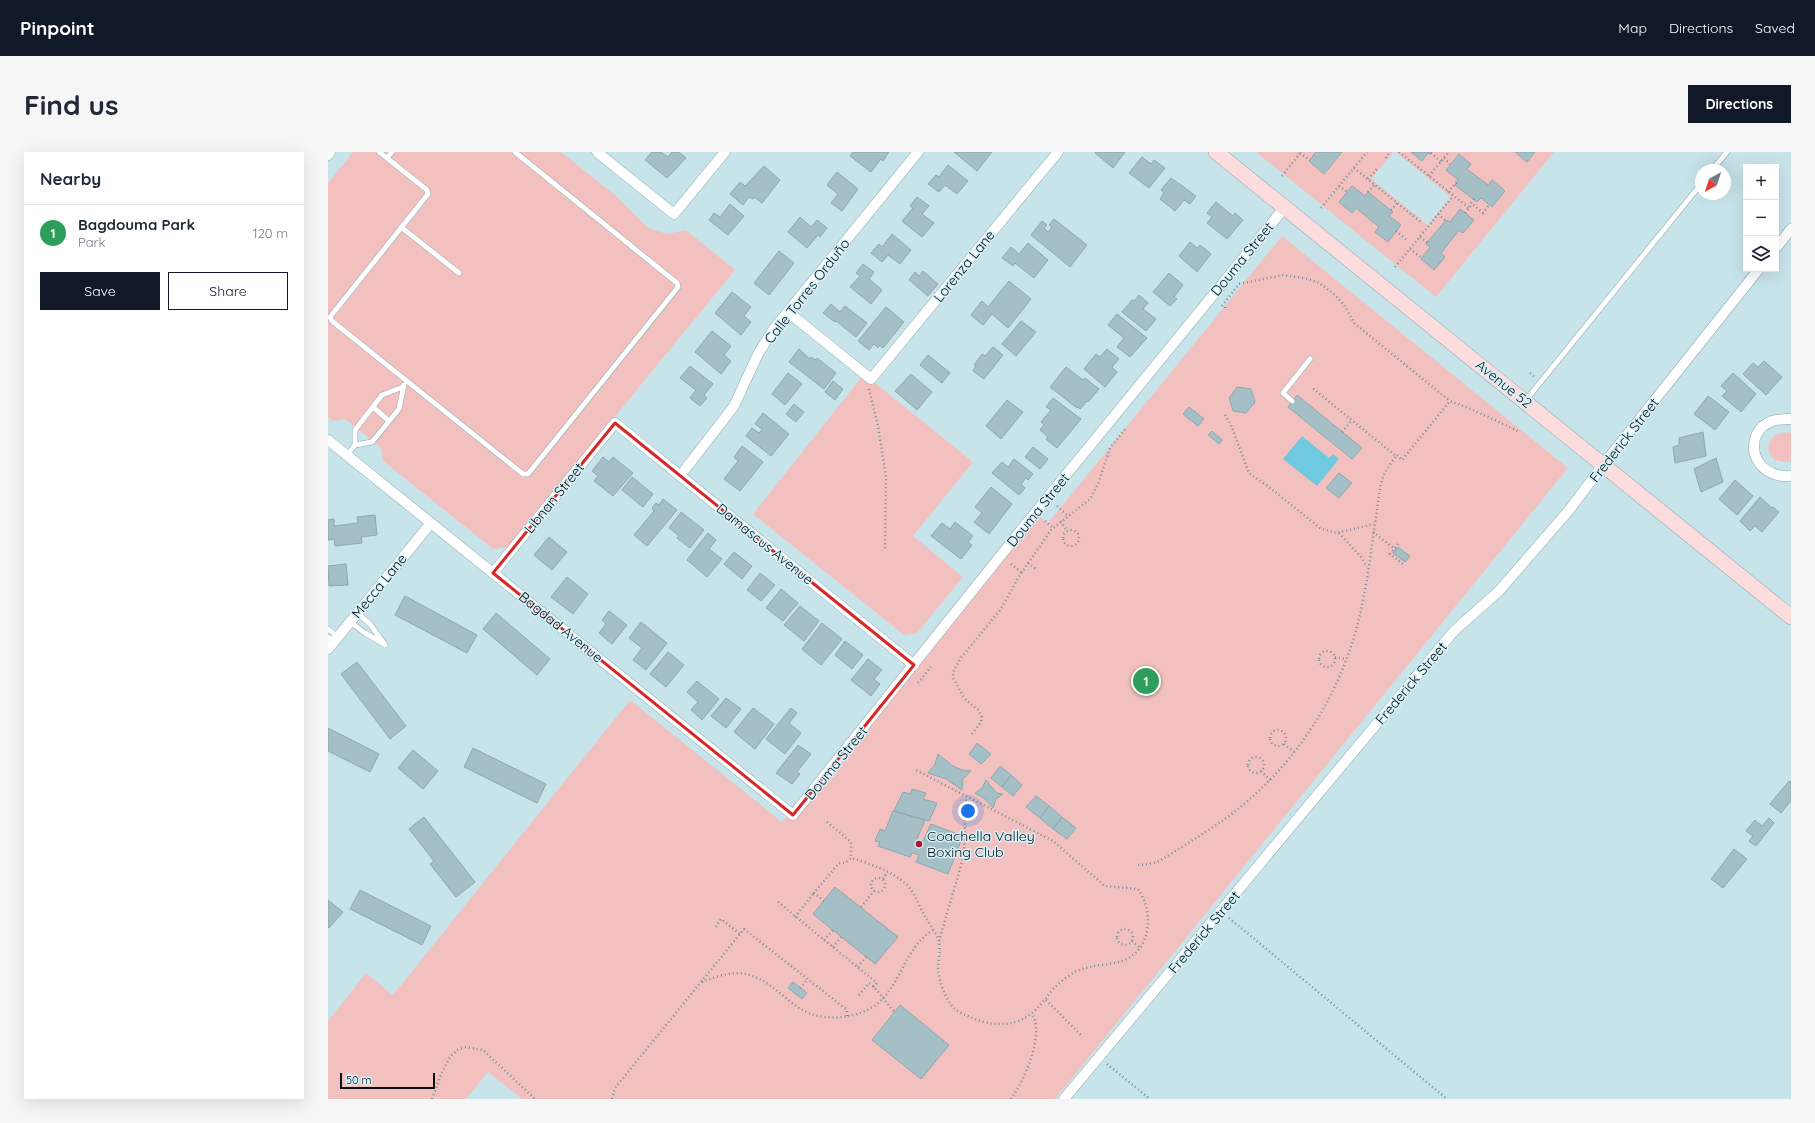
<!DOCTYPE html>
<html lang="en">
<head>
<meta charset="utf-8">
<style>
	:root { --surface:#fff; --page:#f6f6f7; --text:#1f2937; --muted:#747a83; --line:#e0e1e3; --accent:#111827 }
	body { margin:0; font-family:Quicksand,sans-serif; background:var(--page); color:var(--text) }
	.controls { position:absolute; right:12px; top:12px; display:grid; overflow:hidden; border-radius:0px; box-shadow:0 4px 16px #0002 }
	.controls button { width:36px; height:36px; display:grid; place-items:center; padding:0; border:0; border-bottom:1px solid var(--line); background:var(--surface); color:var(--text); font:20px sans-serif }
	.compass { position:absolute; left:1367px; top:12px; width:36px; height:36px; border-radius:50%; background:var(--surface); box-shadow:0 4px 16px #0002; rotate:219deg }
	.scale { position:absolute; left:12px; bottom:10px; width:95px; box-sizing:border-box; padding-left:4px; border:2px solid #081215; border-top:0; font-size:11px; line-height:14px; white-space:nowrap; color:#081215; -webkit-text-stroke:3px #d5f1f9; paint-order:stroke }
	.you { position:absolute; left:640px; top:659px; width:14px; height:14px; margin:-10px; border:3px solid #fff; border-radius:50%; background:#1a73e8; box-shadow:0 0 0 6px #1a73e833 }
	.badge { display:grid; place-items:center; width:26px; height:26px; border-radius:50%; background:var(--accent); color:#fff; font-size:13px; font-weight:700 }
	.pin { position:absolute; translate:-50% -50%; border:2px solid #fff; box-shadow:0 1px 4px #0006 }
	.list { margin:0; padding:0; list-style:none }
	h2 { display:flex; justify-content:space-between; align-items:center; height:52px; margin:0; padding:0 16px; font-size:17px }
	h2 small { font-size:13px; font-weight:400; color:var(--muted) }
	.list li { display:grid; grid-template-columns:26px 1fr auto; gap:12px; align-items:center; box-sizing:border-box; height:56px; padding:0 16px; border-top:1px solid var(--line) }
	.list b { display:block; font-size:15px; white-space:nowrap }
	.list p { margin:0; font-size:13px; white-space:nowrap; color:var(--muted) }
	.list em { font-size:13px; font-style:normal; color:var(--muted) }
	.actions { display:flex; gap:8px; padding:12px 16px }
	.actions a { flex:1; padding:9px 0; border:1px solid var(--accent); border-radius:0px; text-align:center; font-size:14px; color:var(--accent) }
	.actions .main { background:var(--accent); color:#fff }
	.icon { flex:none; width:22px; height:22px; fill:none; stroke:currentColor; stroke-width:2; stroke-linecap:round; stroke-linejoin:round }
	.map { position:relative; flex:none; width:1463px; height:947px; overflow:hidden; border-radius:0px }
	header { display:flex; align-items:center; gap:24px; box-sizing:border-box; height:56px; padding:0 20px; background:var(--accent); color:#fff }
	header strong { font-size:19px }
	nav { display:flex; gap:22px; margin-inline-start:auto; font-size:14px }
	.intro { display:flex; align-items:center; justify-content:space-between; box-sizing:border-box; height:96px; padding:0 24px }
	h1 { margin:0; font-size:28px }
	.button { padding:10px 18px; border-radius:0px; background:var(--accent); color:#fff; font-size:14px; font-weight:700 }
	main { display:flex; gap:24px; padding:0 24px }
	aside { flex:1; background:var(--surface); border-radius:0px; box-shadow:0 4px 16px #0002 }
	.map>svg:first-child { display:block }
	.green { fill:#f2c1bf }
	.water { fill:#70cadf }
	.building { fill:#a4bfc6; stroke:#8da8af }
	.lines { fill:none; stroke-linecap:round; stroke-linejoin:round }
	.lane-casing { stroke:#8faab0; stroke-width:6 }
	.street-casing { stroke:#8faab0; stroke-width:11 }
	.secondary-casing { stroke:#8faab0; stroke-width:16 }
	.path { stroke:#778c91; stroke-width:2.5; stroke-dasharray:1 3; stroke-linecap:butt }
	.lane { stroke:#fff; stroke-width:5 }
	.street { stroke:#fff; stroke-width:10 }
	.secondary { stroke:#fcdcdc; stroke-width:15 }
	.marked { fill:none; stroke:#d62828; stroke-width:3; stroke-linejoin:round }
	.poi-dot { fill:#ab162c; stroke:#d5f1f9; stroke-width:1.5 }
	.labels { text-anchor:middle; stroke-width:3; stroke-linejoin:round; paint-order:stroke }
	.street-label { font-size:14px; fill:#081215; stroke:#d5f1f9 }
	.poi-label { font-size:14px; fill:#081215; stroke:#d5f1f9; text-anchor:start }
</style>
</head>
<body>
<header>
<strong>Pinpoint</strong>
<nav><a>Map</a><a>Directions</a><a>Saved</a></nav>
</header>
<div class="intro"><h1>Find us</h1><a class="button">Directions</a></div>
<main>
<aside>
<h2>Nearby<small></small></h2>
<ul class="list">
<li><span class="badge" style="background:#2e9e5b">1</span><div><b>Bagdouma Park</b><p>Park</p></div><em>120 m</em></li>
</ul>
<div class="actions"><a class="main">Save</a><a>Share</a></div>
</aside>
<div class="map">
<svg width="1463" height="947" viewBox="0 0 1463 947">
	<rect width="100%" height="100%" fill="#c8e4eb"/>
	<path class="green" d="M25 0H233L287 43 320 76 339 82 358 78 407 118 180 395 165 397 55 309 53 296 17 267 5 269 0 265V31Z
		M928 0H1065L1043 27 1100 73 1123 45 1068 0H1226L1108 145Z
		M954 84 1240 316 727 947H194L160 920 138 947H0V869L38 821 65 843 302 548 454 670 706 360 720 371Z
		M536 222 645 310 585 384 635 425 589 481 576 483 425 362Z
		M1463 280V310C1457 310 1452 310 1447 308 1437 302 1439 286 1450 282 1454 280 1459 281 1463 280Z"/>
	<path class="water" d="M974 284 1001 306 1005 302 1011 307 989 334 955 307Z"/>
	<path class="building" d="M324 0H333L340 5 344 0H351L358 6 339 26 317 8Z
		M525 0H561L555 9 553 7 543 20 522 4Z
		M626 0H664L649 19Z
		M768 0H797L785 16 767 1Z
		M988 0H1014L996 22 981 9Z
		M1083 0H1104L1102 2 1100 1 1094 9Z
		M1187 0H1207L1199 10Z
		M1131 2 1143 12 1139 17 1160 33 1164 28 1177 39 1164 55 1153 46 1149 50 1127 33 1130 28 1118 18Z
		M814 5 823 12 826 8 837 16 821 36 801 21Z
		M620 13 640 29 629 42 617 33 611 40 600 32 608 23 611 25Z
		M436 14 452 28 434 51 426 45 425 47 421 45 415 53 402 42 412 30 417 34Z
		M509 20 530 37 514 59 503 51 510 42 499 33Z
		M843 26 868 44 862 52 856 48 847 59 832 47 836 41 833 38Z
		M1024 34 1037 44 1040 40 1065 60 1061 64 1073 73 1060 90 1047 80 1051 75 1028 56 1024 61 1011 50Z
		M589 45 601 54 594 62 606 71 594 85 574 69 585 56 582 54Z
		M888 50 905 64 907 61 915 68 899 87 879 71 884 65 879 61Z
		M402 52 416 64 400 83 381 68 386 61 392 65Z
		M1132 57 1146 68 1135 81 1131 78 1113 101 1117 105 1106 118 1093 107 1102 95 1098 92 1118 68 1122 70Z
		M472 65 483 75 489 68 499 76 492 85 490 83 479 96 460 80Z
		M726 67 759 93 742 115 703 83 714 69 719 73 716 76 720 80 724 75 721 73Z
		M564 82 583 98 572 112 560 103 554 110 543 101 551 92 554 95Z
		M862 90 869 96 872 93 883 102 869 120 851 104Z
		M700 91 720 108 706 126 687 111 685 114 674 106 683 95 691 102Z
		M451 99 466 111 441 143 426 131Z
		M535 112 546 120 541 127 554 138 543 152 522 135 532 124 528 121Z
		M595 119 610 132 600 144 581 128 587 120 591 124Z
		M841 121 855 133 846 145 849 147 842 154 825 140Z
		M681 129 703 147 680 176 664 162 655 173 643 163 654 149 660 155Z
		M404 140 423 155 416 164 423 170 413 183 387 161Z
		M811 143 820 151 815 157 828 167 818 179 794 160 804 148 806 149Z
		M503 152 512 160 517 154 539 171 528 185 508 169 507 170 495 161Z
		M558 155 576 170 555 196 551 193 550 196 546 192 541 198 530 189Z
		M789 162 819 186 802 205 789 195 796 186 780 173Z
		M693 169 708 180 688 204 674 192Z
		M384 179 403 194 396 203 403 209 393 222 367 200Z
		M665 195 675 203 656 227 645 219 648 214 646 213 654 202 657 204Z
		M471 197 482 207 483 205 487 208 489 206 508 221 496 237 461 210Z
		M779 197 791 207 784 215 789 220 777 235 756 217 768 202 772 205Z
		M600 203 622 221 614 231 592 213Z
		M1436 209 1454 225 1438 243 1415 222 1425 211 1430 215Z
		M362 214 385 232 376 243 379 246 372 254 362 246 368 238 352 226Z
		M738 215 755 228 757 226 771 237 760 250 759 249 752 257 750 255 749 256 722 235Z
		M460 221 474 232 457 253 444 242Z
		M1405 221 1428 242 1413 260 1394 244 1399 239 1393 234Z
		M583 222 604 240 589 258 567 239Z
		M505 229 515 237 507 248 497 240Z
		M909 235 923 237 927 250 918 261 905 259 901 246Z
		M969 243 1034 296 1024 307 960 255Z
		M1380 244 1401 260 1387 278 1366 262Z
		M725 246 753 267 729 296 718 287 720 285 712 278 716 273 713 270 723 258 718 255Z
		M679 248 695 260 673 287 658 274Z
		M466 252 476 260 468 270 458 262Z
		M861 255 876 267 870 274 855 262Z
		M435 261 461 282 443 304 418 284 424 276 431 281 433 279 434 277 427 272Z
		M884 279 894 288 891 292 880 283Z
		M1375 280 1378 304 1347 311 1345 295 1351 293V286Z
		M414 294 435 310 412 339 396 327 410 309 406 305Z
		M705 295 720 307 712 317 697 305Z
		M275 305 281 310 285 305 305 321 285 344 266 329 270 324 264 319Z
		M1388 306 1395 330 1373 340 1366 317Z
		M686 307 705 322 700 328 698 326 693 332 697 336 691 343 664 321 674 310 680 315Z
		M1011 321 1024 331 1011 346 998 336Z
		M304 325 325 342 315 355 294 338Z
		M1407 328 1425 344 1409 363 1391 347Z
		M663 335 684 352 661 382 646 370 654 361 647 355Z
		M1432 345 1444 356 1445 355 1451 360 1434 380 1427 374 1422 379 1412 369Z
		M335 347 349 358 319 394 306 383 326 359 324 356 328 351 331 353Z
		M353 360 376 378 362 396 349 386 351 384 341 376Z
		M47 363 49 383 33 385 34 391 7 394 6 387 0 388V368L6 367V374L30 371 29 365Z
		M627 370 645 384 640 390 644 393 633 407 603 384 614 371 622 377Z
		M380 381 388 388 381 397 394 407 379 425 359 408Z
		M221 385 239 400 224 418 206 403Z
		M1070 395 1082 404 1077 410 1065 401Z
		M406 400 424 414 414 427 396 412Z
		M18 412 20 433 1 434 0 414Z
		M432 421 447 433 433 449 419 438Z
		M239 425 260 442 245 462 223 445Z
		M453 437 470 451 455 469 438 456Z
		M77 444 149 483 139 501 67 463Z
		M472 454 491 469 476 489 456 473Z
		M281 459 299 473 284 492 271 481 278 472 274 468Z
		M168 461 222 507 209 523 155 477Z
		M313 470 339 491 318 518 305 508 314 496 301 486Z
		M494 471 514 487 493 513 474 497Z
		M517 489 535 503 524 517 507 503Z
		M340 500 356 513 338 535 322 522Z
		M540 507 554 518 546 527 552 532 543 544 523 528Z
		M29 510 78 574 62 587 13 522Z
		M369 529 391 547 374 568 363 558 370 550 359 540Z
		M398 546 413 557 398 576 383 564Z
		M425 556 446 572 427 597 406 580Z
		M463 556 469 561 461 571 473 581 457 602 438 587Z
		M0 576 51 602 42 620 0 599Z
		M649 591 663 602 653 612 641 602Z
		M470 593 483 602 469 620 472 622 464 632 448 621Z
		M145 596 218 632 209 651 136 615Z
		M85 598 110 619 95 637 70 616Z
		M610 602 625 614 634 618 643 619 635 627 634 638 618 627 600 621 607 612Z
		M672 614 683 623 674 635 663 626Z
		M683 623 694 633 685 644 674 635Z
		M658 628 665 637 669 641 675 642 668 647 665 656 657 647 647 641 654 636Z
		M1461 629 1463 630V649L1453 661 1442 652Z
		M584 637 598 641 595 647 609 651 601 669 566 659 575 640 582 642Z
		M708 644 721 654 712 666 698 655Z
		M721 654 734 665 725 677 712 666Z
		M565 659 597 668 589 687 595 689 603 672 635 684 620 722 588 710 591 703 584 701 582 705 550 694 552 690 547 689 552 677 557 679Z
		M96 665 147 730 128 745 102 712 106 709 81 677Z
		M734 665 748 676 739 687 725 677Z
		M1441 666 1446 671 1428 694 1421 689 1425 684 1418 679 1427 668 1434 674Z
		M1406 697 1419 707 1395 736 1383 727Z
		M507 735 570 785 547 812 485 762Z
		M32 738 103 774 94 793 22 757Z
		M0 748 15 760 1 776 0 775Z
		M465 830 479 841 474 847 460 836Z
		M572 853 621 893 593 927 544 888Z"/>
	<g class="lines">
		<g class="lane-casing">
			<path id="lane" d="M51 0 59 6
				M64 0 59 6 99 38 100 42 2 165 4 169 195 322H200L350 135 349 131 187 0
				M1384 18 1399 0
				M73 75 131 121
				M1198 248 1373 32
				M964 249 955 241 982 207
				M45 255 61 269
				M27 293 44 290 71 257 76 233
				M19 303 27 293V278L54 243 75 235
				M29 461 42 472 57 493
				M22 470 37 481 56 492
				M0 477 10 485
				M0 485 7 489"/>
		</g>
		<g class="street-casing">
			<path id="street" d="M269 0 346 62 397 0
				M0 3 2 0
				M1448 96 1463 77
				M460 160 543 227 730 0
				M1463 267C1457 267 1450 267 1444 269 1414 280 1422 327 1463 324
				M0 288 465 663 689 383 957 55
				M352 324 406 254 430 202 445 178 590 0
				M165 421 287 271 586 513
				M0 497 103 371
				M736 947 1126 479 1171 439 1242 357 1275 313 1431 117"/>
		</g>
		<g class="secondary-casing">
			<path id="secondary" d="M888 0 1463 465"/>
		</g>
		<path class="path" d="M1071 0 1141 56
			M972 1 982 8
			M1103 1 1113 10
			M1058 6 1062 0
			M1116 6 1122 12
			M1026 16 1094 71
			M954 24 973 0
			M1101 24 1121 0
			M1040 27 1049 17
			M1011 34 1020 40
			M1040 40 1047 32
			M1120 40 1129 30
			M1146 47 1143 51 1155 61 1161 53
			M993 56 1039 0
			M1063 58 1069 51
			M1137 61 1144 52
			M1110 62 1117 68
			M1068 79 1080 89
			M1092 85 1100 91
			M1082 97 1094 106
			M1067 115 1125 44
			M894 154 911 132 955 123 981 127 991 131 1005 141 1016 153 1027 172 1122 249
			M897 155V159
			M1202 221 1207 225
			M541 237 550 274 558 325 557 398
			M897 263 903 273 921 321 941 335 992 376 1008 381 1046 372
			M1014 280 1024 268
			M1069 303 1074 308 1122 249 1143 257 1192 280
			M729 354 740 364
			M717 369 725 376
			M733 369 739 379
			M735 386a8 8 0 1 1 16 0a8 8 0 1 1-16 0Z
			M1045 380 1068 398
			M1011 381 1034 406 1039 415
			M1070 392 1062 402 1075 412
			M700 411 708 417
			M683 412 694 421
			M991 507a8 8 0 1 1 16 0a8 8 0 1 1-16 0Z
			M1007 505 1018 507
			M590 531 603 515
			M942 586a8 8 0 1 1 16 0a8 8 0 1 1-16 0Z
			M644 582 653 570 654 565 650 558 638 548 634 542 625 526V520L632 507 673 457 690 426 723 378 762 347 770 332 782 296 798 276
			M956 592 966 600
			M920 613a8 8 0 1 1 16 0a8 8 0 1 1-16 0Z
			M933 619 942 628
			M499 670 523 690V706
			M810 713C815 713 820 712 825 711 831 710 836 706 841 703 856 694 870 685 885 675 954 630 1006 558 1028 478 1041 430 1045 380 1053 331L1057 320 1068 304 983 235
			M543 733a7 7 0 1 1 14 0a7 7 0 1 1-14 0Z
			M555 727 559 720
			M496 749 486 741 511 711H517L523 706C543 712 565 719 580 734 587 742 592 756 598 766 602 773 609 782 611 789 613 798 610 808 610 817 611 829 618 850 628 858 631 860 635 862 638 863 660 874 684 877 704 861 713 854 718 845 726 836 732 830 740 824 747 820 762 812 779 814 794 809 824 799 826 759 810 737L777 734 725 689 586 617
			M450 750 549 831 545 835
			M533 755 546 739
			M467 765 486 741
			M901 766 1119 947
			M388 775 393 767 412 782 416 777 519 858V865
			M789 785a8 8 0 1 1 16 0a8 8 0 1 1-16 0Z
			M496 788 505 778
			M611 789 636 703 638 646
			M804 789 811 795
			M505 795 513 785
			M530 815 538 805
			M374 830C387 825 403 819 418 822 440 827 453 844 471 856 491 869 521 868 541 857 573 840 574 797 605 778
			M472 836 480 827
			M531 843 541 831C552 839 557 851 567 860
			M718 848 754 884
			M779 912 822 947
			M104 947 114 920 122 905 129 898 138 895 155 898 207 947
			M284 947 287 936 291 931 412 782
			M683 947C696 928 717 884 704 861"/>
		<use href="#lane" class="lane"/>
		<use href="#street" class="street"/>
		<use href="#secondary" class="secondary"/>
	</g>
	<path class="marked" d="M287 271 586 513 465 663 165 421Z"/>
	<circle class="poi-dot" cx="591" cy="692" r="4"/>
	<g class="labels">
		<g class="street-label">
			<text transform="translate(914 107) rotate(-51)" y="5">Douma Street</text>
			<text transform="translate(636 114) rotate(-51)" y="5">Lorenza Lane</text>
			<text transform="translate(479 139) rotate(-52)" y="5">Calle Torres Orduño</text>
			<text transform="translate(1176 232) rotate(39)" y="5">Avenue 52</text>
			<text transform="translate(1296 288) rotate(-52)" y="5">Frederick Street</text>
			<text transform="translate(226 346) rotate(-51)" y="5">Libnan Street</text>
			<text transform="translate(710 358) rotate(-51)" y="5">Douma Street</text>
			<text transform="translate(437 392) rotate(39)" y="5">Damascus Avenue</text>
			<text transform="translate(51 434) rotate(-51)" y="5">Mecca Lane</text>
			<text transform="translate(233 475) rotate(39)" y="5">Bagdad Avenue</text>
			<text transform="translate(1083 531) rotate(-50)" y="5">Frederick Street</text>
			<text transform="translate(508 611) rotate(-51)" y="5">Douma Street</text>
			<text transform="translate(876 780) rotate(-50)" y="5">Frederick Street</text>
		</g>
		<g class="poi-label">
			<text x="599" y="689">Coachella Valley<tspan x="599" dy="16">Boxing Club</tspan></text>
		</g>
	</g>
</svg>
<div class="controls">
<button>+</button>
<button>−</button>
<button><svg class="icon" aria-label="layers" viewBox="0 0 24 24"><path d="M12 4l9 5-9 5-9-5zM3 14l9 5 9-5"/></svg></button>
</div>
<svg class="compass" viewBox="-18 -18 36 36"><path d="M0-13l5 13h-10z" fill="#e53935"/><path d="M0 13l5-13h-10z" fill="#747a83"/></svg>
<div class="scale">50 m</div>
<div class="you"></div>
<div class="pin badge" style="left:818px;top:529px;background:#2e9e5b">1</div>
</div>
</main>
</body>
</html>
